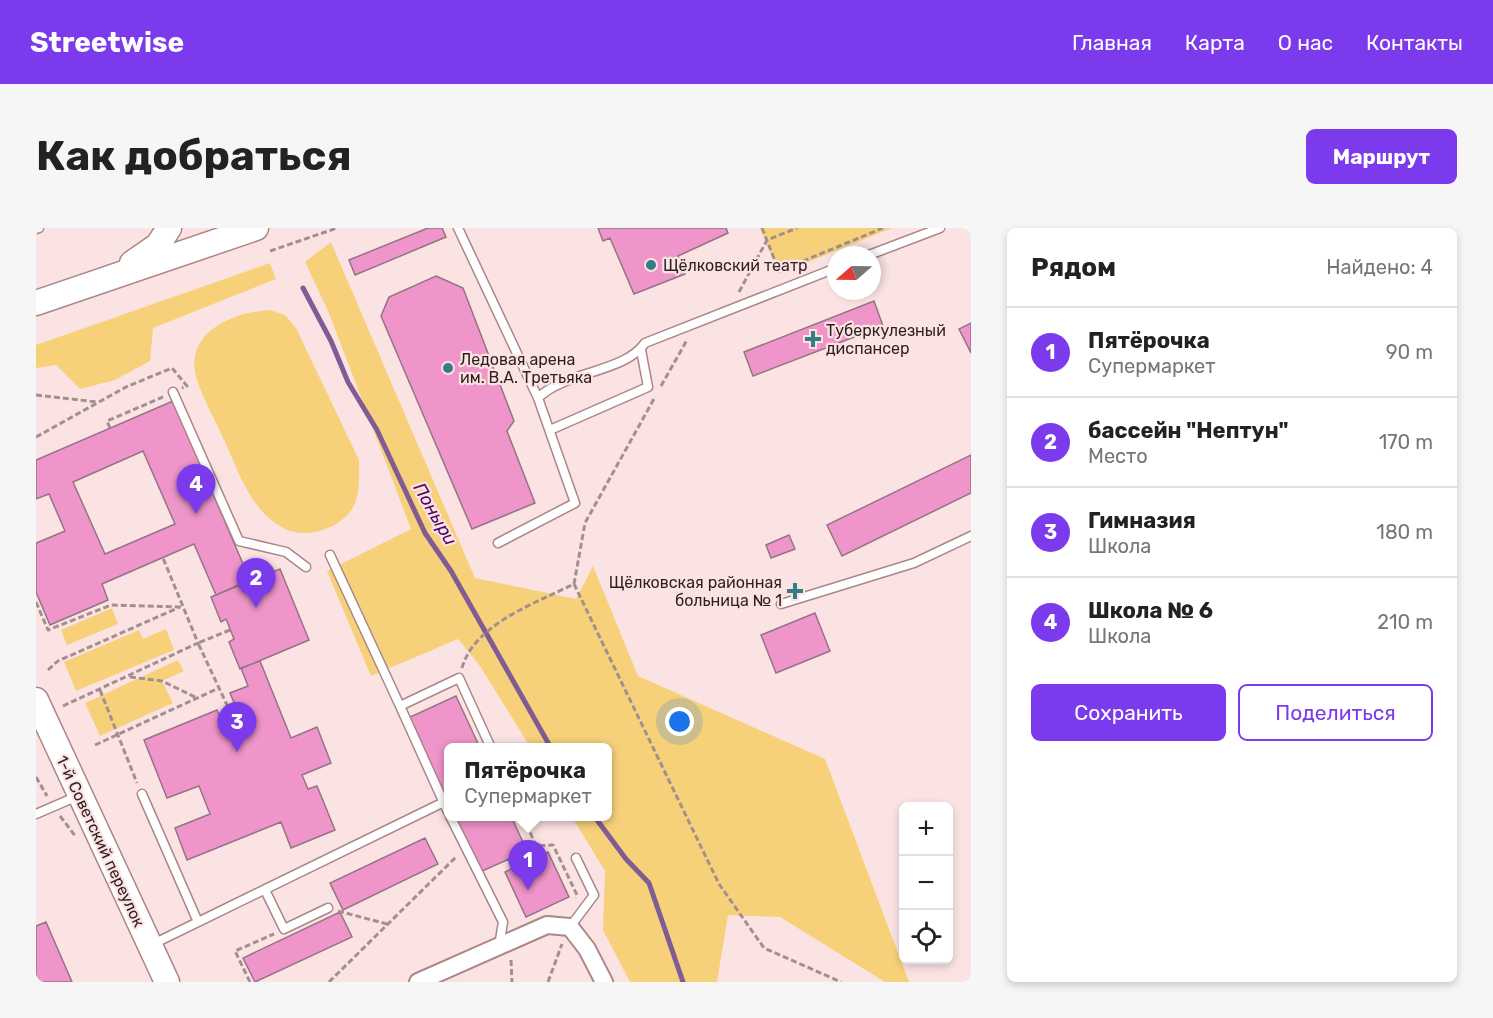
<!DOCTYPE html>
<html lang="ru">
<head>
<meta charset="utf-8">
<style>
	:root { --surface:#fff; --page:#f6f6f6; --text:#222; --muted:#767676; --line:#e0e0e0; --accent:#7c3aed }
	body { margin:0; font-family:Rubik,sans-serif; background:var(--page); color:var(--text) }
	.controls { position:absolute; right:18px; bottom:18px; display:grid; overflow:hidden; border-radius:9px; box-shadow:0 3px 9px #0003 }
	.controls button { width:54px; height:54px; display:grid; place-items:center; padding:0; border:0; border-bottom:2px solid var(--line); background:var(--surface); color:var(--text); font:30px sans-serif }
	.compass { position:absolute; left:791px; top:18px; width:54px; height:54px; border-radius:50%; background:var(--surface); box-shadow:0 3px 9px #0003; rotate:250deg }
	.you { position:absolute; left:644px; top:494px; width:21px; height:21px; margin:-15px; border:4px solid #fff; border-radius:50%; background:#1a73e8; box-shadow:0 0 0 9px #1a73e833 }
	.badge { display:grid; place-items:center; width:39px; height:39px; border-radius:50%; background:var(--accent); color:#fff; font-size:20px; font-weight:700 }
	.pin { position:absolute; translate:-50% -50px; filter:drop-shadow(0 2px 3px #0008) }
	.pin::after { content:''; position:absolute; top:32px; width:21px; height:18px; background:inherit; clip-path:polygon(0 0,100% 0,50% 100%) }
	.popup { position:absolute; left:408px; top:515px; width:168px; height:78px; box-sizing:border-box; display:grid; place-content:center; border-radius:9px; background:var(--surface); filter:drop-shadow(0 2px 4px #0005); font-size:20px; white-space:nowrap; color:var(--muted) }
	.popup b { font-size:22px; color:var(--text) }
	.popup::after { content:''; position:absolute; left:50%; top:100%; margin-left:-12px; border:12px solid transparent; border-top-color:var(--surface) }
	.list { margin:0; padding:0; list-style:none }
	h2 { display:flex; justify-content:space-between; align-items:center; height:78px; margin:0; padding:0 24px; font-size:26px }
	h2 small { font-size:20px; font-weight:400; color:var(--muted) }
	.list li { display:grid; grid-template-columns:39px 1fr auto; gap:18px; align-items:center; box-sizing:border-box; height:90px; padding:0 24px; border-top:2px solid var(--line) }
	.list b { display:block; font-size:22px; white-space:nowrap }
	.list p { margin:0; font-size:20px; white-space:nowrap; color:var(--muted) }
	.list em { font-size:20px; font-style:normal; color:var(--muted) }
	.actions { display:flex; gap:12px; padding:18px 24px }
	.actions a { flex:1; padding:14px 0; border:2px solid var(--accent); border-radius:9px; text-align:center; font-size:21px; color:var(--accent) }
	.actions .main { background:var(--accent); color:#fff }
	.icon { flex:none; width:33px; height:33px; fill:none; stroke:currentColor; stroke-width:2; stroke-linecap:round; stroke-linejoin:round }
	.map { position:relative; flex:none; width:935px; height:754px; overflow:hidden; border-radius:9px }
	header { display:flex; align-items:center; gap:36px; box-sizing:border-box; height:84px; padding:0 30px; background:var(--accent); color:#fff }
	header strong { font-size:28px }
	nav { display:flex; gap:33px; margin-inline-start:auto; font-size:21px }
	.intro { display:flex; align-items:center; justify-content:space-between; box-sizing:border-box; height:144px; padding:0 36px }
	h1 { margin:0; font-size:42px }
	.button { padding:15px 27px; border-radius:9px; background:var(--accent); color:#fff; font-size:21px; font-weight:700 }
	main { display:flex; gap:36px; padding:0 36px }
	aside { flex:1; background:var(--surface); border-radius:9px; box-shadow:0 3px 9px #0003 }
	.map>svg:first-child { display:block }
	.green { fill:#f7d17a }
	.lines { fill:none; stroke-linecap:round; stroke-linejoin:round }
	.stream { stroke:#815c94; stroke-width:5 }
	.building { fill:#ef95ca; stroke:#937485; stroke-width:1.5; fill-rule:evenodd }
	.lane-casing { stroke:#ac8686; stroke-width:11 }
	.street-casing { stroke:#ac8686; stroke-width:20 }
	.secondary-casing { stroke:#ac8686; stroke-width:27 }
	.path { stroke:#a48f8f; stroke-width:3; stroke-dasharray:6 3; stroke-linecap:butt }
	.lane { stroke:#fff; stroke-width:8 }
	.street { stroke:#fff; stroke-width:16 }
	.secondary { stroke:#fff; stroke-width:24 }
	.poi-dot { fill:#357c86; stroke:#fce3e3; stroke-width:2 }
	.labels { text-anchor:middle; stroke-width:4.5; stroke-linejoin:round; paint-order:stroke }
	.poi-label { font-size:16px; fill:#2e1f1f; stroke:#fce3e3; text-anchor:start }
	.street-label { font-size:16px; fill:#2e1f1f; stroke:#fce3e3 }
	.water-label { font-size:18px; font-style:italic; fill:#4c086e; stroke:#fce3e3 }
</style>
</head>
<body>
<header>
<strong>Streetwise</strong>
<nav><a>Главная</a><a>Карта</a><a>О нас</a><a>Контакты</a></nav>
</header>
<div class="intro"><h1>Как добраться</h1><a class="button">Маршрут</a></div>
<main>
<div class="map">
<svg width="935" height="754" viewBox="0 0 935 754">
	<rect width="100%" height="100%" fill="#fce3e3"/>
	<path class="green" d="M724 0H856L743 46Z
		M295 14 439 350 540 371 557 338 602 448 789 531 873 754H849L744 689 692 687 681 754H594L567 702 569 643 536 589 572 588V520L494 519 444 438 422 411 335 448 291 343 375 301 293 85 269 34Z
		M234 35 240 51 117 100 114 133 79 152 44 161 20 137 0 140V117Z
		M234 82 249 87 260 100 323 232C323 245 324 260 320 273 311 299 271 313 247 300 215 283 203 245 189 214 180 194 168 173 161 152 146 105 197 84 234 82Z
		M76 380 82 396 31 417 25 402Z
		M130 401 138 422 40 463 28 434 103 402 107 411Z
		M142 432 148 443 126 453 137 475 64 508 49 475Z"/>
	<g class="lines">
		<path class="stream" d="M267 60 295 113 312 154 341 202 389 305 415 343 515 520
			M558 588 590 631 613 655 647 754"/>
	</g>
	<path class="building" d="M392 0H406L410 9 319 47 313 32Z
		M562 0H690L692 5 642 28 649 46 598 66 574 10 567 13Z
		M400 48 427 60 478 193 471 203 499 275 436 301 345 88 353 69Z
		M838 73 847 98 717 148 708 124Z
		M935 95V125L923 101Z
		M137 173 214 352 180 367 158 316 66 356 72 372 14 397 0 364V315L29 303 13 266 0 271V232ZM107 223 139 296 69 326 37 254Z
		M935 227V265L806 328 791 297Z
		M753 307 759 321 735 330 730 317Z
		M244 341 273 412 204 441 193 414 198 411 190 391 185 394 175 369Z
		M779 385 794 423 740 445 725 407Z
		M224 433 255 510 281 499 295 535 266 547 272 561 281 558 299 602 255 620 245 594 151 632 139 600 174 586 163 558 131 570 108 512 181 482 193 510 210 503 194 465 212 458 205 440Z
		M420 468 444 520H412V575L374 489Z
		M419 588H475L491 623 483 626 488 636 512 624 533 669 490 689 469 644 477 640 473 631 444 644Z
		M389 610 402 636 307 682 294 655Z
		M304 684 316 709 219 754 207 730Z
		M10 694 36 754H0V698Z"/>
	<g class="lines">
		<g class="lane-casing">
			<path id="lane" d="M422 0 502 170
				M0 1 3 0
				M833 27 904 0
				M137 164 203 313 250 324 270 339
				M514 202 612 159 605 122
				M462 315 539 275 502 170C529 143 588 145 609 115L800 40
				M294 327 364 478
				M745 376 878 335 935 308
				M106 566 162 694
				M412 584 364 478 423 450 455 520
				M0 586 44 567
				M414 588 467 694 463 718
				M229 662 248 701 292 680
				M534 699 558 667 540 630
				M117 716 408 574"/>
		</g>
		<g class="street-casing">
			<path id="street" d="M382 754 511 697 534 699 551 721 568 754"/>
		</g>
		<g class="secondary-casing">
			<path id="secondary" d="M96 35 122 17 133 0
				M0 75 220 0
				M0 472 131 754"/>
		</g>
		<path class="path" d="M726 0 743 43 847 0
			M234 23 301 0
			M703 64 731 12 761 0
			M625 158 651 112
			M0 167 61 174
			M74 200 71 193 127 169
			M0 209 90 159 136 140 151 158 146 160
			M538 356 683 656 728 720 805 754
			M0 374 12 402 75 377 145 379
			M194 402 162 415 204 505
			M426 440C438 396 500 375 538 356L549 295 619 169
			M12 442 22 433 144 379
			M94 449 126 453 161 470
			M64 462 101 555
			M27 478 162 415 127 330
			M59 517 181 461
			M0 549 11 568
			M24 588 40 609
			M487 588 500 618 517 617 541 667 540 670
			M302 683 351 696
			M475 732 476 754
			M214 754 199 723 238 706
			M293 754 421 628
			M512 754 526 716"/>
		<use href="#lane" class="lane"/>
		<use href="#street" class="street"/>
		<use href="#secondary" class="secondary"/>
	</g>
	<g class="poi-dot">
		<circle cx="615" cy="37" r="6"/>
		<path d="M774 102h6v6h6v6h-6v6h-6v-6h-6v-6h6z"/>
		<circle cx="412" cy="140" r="6"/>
		<path d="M756 354h6v6h6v6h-6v6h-6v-6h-6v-6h6z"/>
	</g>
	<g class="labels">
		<g class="poi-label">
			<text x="627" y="43">Щёлковский театр</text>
			<text x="790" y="108">Туберкулезный<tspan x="790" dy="18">диспансер</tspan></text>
			<text x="424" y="137">Ледовая арена<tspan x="424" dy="18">им. В.А. Третьяка</tspan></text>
			<text x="746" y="360" text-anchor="end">Щёлковская районная<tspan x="746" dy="18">больница № 1</tspan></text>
		</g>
		<g class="street-label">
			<text transform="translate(65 613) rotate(65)" y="6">1-й Советский переулок</text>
		</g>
		<g class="water-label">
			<text transform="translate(399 286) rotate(60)" y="6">Поныри</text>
		</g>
	</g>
</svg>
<div class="controls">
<button>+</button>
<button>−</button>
<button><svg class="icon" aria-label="locate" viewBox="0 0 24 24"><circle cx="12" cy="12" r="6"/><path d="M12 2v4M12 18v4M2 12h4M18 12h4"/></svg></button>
</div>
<svg class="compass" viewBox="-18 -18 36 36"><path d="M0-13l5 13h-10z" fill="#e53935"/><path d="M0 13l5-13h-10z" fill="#767676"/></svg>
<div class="you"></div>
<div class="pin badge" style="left:492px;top:662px">1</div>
<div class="popup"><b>Пятёрочка</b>Супермаркет</div>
<div class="pin badge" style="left:220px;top:380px">2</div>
<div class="pin badge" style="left:201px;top:524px">3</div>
<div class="pin badge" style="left:160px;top:286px">4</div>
</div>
<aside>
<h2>Рядом<small>Найдено: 4</small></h2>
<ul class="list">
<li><span class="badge">1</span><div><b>Пятёрочка</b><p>Супермаркет</p></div><em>90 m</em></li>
<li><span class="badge">2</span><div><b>бассейн &quot;Нептун&quot;</b><p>Место</p></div><em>170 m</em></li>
<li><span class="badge">3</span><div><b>Гимназия</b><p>Школа</p></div><em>180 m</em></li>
<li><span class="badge">4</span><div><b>Школа № 6</b><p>Школа</p></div><em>210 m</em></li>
</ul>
<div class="actions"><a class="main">Сохранить</a><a>Поделиться</a></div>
</aside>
</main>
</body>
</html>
